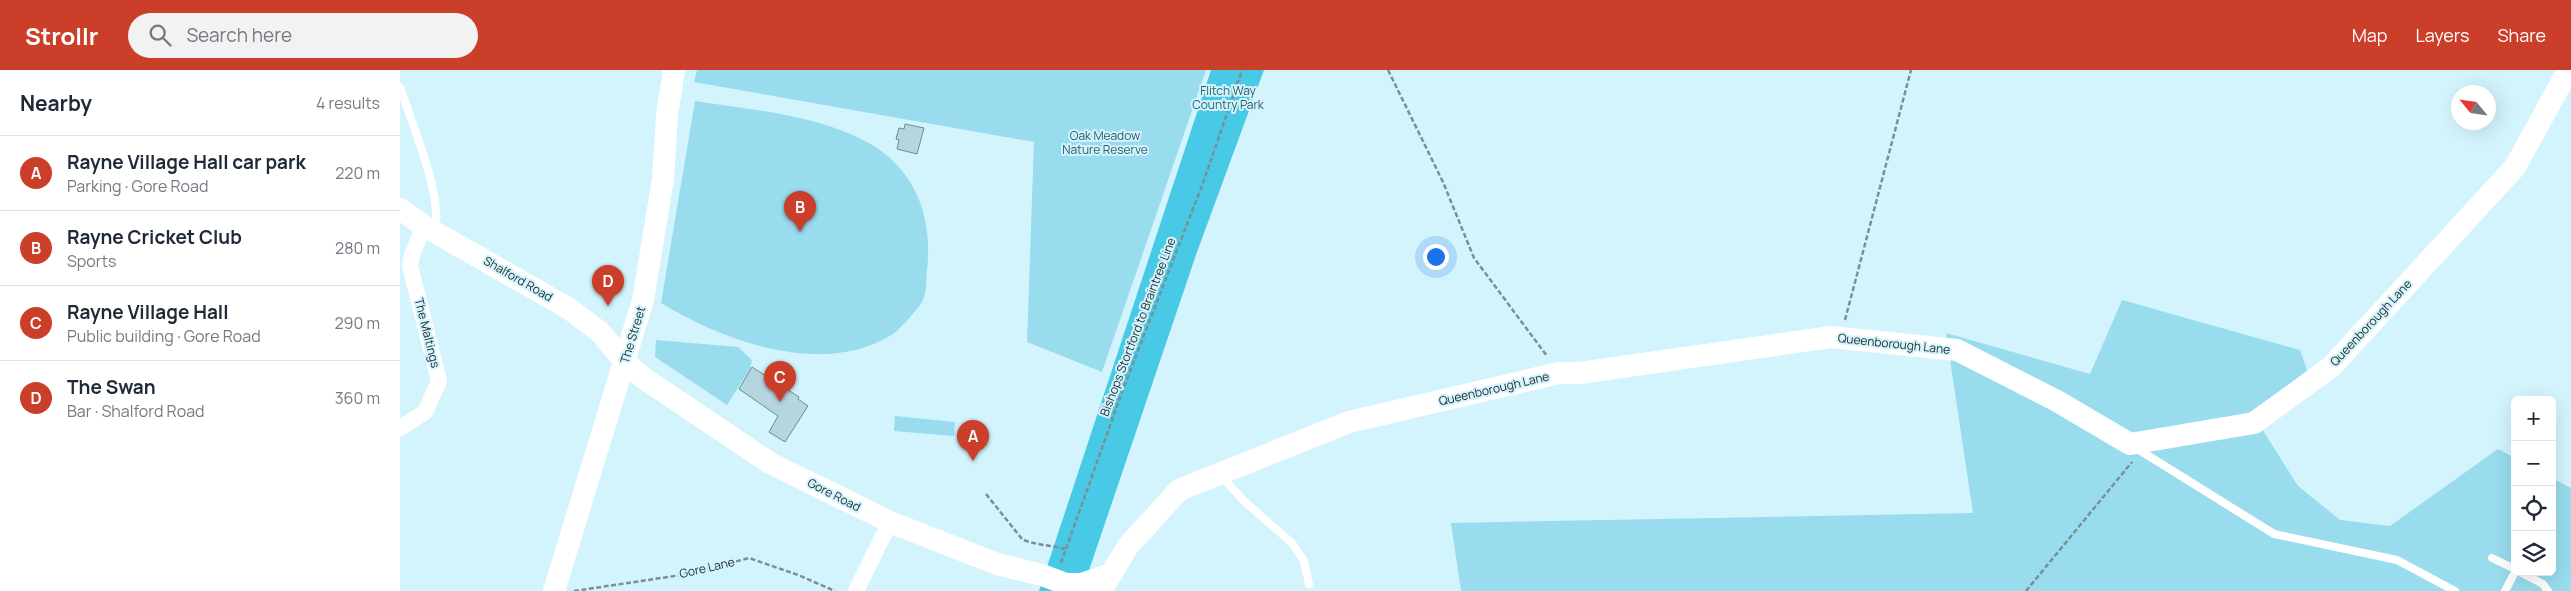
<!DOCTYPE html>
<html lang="en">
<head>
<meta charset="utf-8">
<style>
	:root { --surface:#fff; --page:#f2f2f3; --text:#1f2937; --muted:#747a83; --line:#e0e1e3; --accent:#cb3f2a }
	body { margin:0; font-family:Manrope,sans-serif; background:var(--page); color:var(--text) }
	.controls { position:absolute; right:15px; bottom:15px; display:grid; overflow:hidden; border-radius:8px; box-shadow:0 5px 20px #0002 }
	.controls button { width:45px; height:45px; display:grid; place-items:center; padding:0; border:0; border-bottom:1px solid var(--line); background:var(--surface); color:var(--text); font:25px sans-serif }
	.compass { position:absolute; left:2051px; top:15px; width:45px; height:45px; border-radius:50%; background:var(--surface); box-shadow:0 5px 20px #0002; rotate:299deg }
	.you { position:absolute; left:1035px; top:186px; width:18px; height:18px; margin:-12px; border:4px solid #fff; border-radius:50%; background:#1a73e8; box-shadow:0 0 0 8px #1a73e833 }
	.badge { display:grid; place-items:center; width:32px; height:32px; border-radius:50%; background:var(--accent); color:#fff; font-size:16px; font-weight:700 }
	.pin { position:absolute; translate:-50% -41px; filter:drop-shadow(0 1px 2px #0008) }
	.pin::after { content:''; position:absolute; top:26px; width:18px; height:15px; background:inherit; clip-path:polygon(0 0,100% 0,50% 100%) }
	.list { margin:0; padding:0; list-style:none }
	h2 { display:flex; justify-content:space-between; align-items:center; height:65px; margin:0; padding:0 20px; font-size:21px }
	h2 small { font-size:16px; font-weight:400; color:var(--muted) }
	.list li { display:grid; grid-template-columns:32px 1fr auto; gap:15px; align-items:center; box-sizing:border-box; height:75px; padding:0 20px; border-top:1px solid var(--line) }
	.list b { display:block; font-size:19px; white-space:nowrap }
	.list p { margin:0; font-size:16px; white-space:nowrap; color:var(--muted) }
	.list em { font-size:16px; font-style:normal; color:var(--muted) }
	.icon { flex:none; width:28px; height:28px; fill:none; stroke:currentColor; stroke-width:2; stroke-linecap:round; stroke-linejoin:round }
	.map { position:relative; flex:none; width:2171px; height:521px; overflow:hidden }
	header { display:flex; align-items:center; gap:30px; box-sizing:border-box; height:70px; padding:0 25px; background:var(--accent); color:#fff }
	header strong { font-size:24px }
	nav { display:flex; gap:28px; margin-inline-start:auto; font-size:18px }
	.search { width:350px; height:45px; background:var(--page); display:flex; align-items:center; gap:12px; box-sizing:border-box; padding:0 18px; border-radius:28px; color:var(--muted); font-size:19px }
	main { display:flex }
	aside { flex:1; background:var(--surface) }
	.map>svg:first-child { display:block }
	.green { fill:#98dced }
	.forest { fill:#48cae6 }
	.building { fill:#b6d6df; stroke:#6d8b92 }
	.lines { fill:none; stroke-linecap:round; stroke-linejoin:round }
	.path { stroke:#799096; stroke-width:2.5; stroke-dasharray:5 2.5; stroke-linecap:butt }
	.lane { stroke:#fff; stroke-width:8 }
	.street { stroke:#fff; stroke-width:16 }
	.secondary { stroke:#fff; stroke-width:22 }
	.labels { text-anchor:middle; stroke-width:4; stroke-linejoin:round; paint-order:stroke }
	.park-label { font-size:12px; fill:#2a5f6b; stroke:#d3f4fd }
	.street-label { font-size:12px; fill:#243033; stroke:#d3f4fd }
</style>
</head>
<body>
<header>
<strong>Strollr</strong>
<div class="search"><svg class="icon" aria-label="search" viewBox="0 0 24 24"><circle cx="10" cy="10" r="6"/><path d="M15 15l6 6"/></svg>Search here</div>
<nav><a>Map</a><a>Layers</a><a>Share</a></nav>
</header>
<main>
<aside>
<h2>Nearby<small>4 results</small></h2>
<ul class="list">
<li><span class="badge">A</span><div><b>Rayne Village Hall car park</b><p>Parking · Gore Road</p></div><em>220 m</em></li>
<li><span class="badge">B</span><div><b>Rayne Cricket Club</b><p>Sports</p></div><em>280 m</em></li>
<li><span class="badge">C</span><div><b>Rayne Village Hall</b><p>Public building · Gore Road</p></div><em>290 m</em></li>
<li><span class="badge">D</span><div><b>The Swan</b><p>Bar · Shalford Road</p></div><em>360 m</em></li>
</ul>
</aside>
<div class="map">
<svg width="2171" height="521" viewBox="0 0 2171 521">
	<rect width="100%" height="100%" fill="#d3f4fd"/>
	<path class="green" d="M297 0H806L702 302 627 272 634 72 294 12Z
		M295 31C352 40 415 44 467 72 516 99 533 147 527 200 526 209 527 222 523 230 521 236 499 260 493 264 424 308 325 272 261 233Z
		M1722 230 1900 280 1914 320 1862 359 1898 416 1940 450 1990 456 2098 379 2115 388V502H2152V408L2171 418V521H1061L1051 453 1573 443 1546 263 1690 304Z
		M256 270 338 277 352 290 350 299 327 335 255 287Z
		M495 346 555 352 554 366 494 361Z"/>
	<path class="forest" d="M811 0H864L797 182 682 521H639Z"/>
	<path class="building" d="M505 54 524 58 517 84 497 79 499 70 496 69 499 58 504 59Z
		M352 297 399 327 398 329 408 336 385 372 369 362 378 346 339 319Z"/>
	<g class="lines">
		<path class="path" d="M988 0 1043 112 1074 188 1147 286
			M1445 250 1511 0
			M586 424 622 469C633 475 651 475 665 479
			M661 493 722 322 803 113 842 0
			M174 521 288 504 349 488 398 505 435 521
			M1626 521 1732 392"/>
		<path class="lane" d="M0 17C11 52 43 125 35 159
			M1736 378 1874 464 1997 490 2055 521
			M822 407 844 431 892 473 904 491 909 514
			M2092 488 2115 499
			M2120 502 2143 514 2148 521
			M2105 521 2115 502"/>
		<path class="street" d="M0 358 25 342 39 311 10 196 12 185 24 156
			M456 521 490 452"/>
		<path class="secondary" d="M0 139 24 156 168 238 200 262 225 292 242 307 370 393 490 452 597 494 642 505 666 514H682L711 504
			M154 521 243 230 263 109 267 45 274 0
			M701 521 728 476 779 420 949 352 1159 303H1180L1431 267 1557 280 1657 331 1730 374 1854 353 1931 297 2115 97 2164 8 2171 0"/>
	</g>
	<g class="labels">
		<g class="park-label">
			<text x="828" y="25">Flitch Way<tspan x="828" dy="14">Country Park</tspan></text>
			<text x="705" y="70">Oak Meadow<tspan x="705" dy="14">Nature Reserve</tspan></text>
		</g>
		<g class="street-label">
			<text transform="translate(118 209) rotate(30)" y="4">Shalford Road</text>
			<text transform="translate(1971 253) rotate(-47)" y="4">Queenborough Lane</text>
			<text transform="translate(738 257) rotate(-69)" y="4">Bishops Stortford to Braintree Line</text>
			<text transform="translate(27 263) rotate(76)" y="4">The Maltings</text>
			<text transform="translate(233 265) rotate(-73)" y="4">The Street</text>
			<text transform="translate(1494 274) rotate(6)" y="4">Queenborough Lane</text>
			<text transform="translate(1094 319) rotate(-13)" y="4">Queenborough Lane</text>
			<text transform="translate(434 425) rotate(27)" y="4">Gore Road</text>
			<text transform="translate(307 498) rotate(-13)" y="4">Gore Lane</text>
		</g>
	</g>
</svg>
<div class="controls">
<button>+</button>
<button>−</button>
<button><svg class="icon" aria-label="locate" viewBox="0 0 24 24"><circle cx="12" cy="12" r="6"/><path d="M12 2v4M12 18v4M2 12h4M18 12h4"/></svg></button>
<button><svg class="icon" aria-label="layers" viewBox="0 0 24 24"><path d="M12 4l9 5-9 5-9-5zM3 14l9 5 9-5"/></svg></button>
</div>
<svg class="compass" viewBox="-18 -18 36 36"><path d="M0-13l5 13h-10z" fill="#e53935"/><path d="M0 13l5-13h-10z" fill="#747a83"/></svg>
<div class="you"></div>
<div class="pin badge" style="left:573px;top:391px">A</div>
<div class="pin badge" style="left:400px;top:162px">B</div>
<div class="pin badge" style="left:380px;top:332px">C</div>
<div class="pin badge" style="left:208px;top:236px">D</div>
</div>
</main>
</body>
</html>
